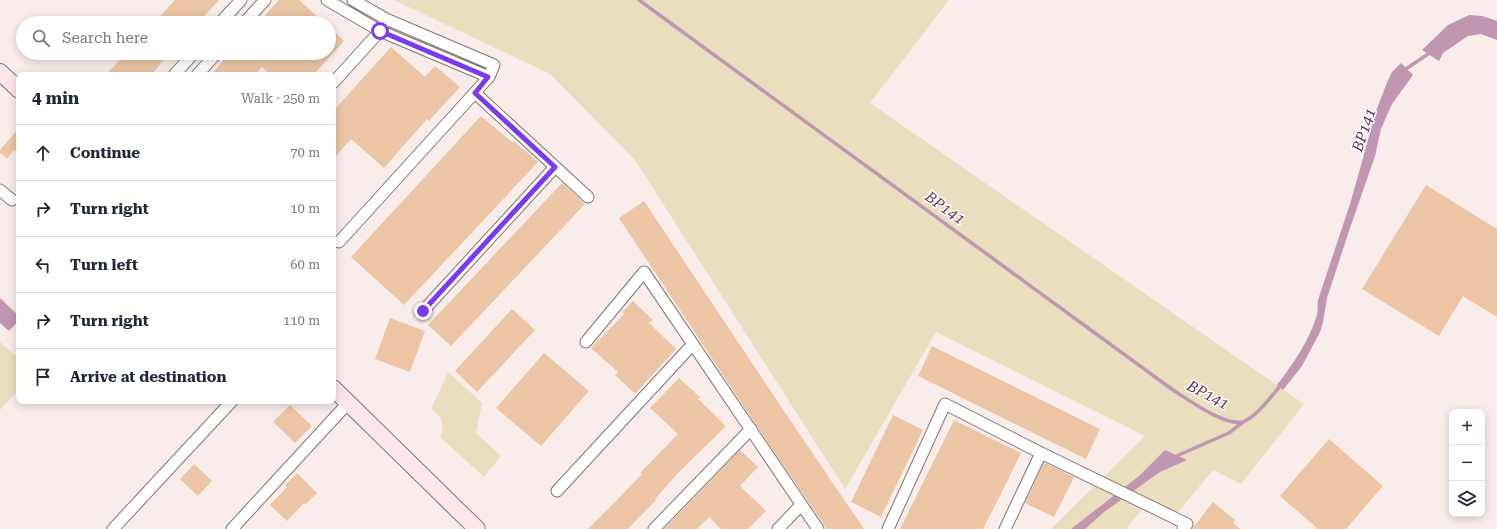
<!DOCTYPE html>
<html lang="en">
<head>
<meta charset="utf-8">
<style>
	:root { --surface:#fff; --page:#f6f6f7; --text:#1f2937; --muted:#747a83; --line:#e0e1e3 }
	body { margin:0; font-family:"Roboto Serif",serif; background:var(--page); color:var(--text) }
	.controls { position:absolute; right:12px; bottom:12px; display:grid; overflow:hidden; border-radius:8px; box-shadow:0 2px 10px #0003 }
	.controls button { width:36px; height:36px; display:grid; place-items:center; padding:0; border:0; border-bottom:1px solid var(--line); background:var(--surface); color:var(--text); font:20px sans-serif }
	.stop { position:absolute; width:12px; height:12px; margin:-9px; border:3px solid #7c3aed; border-radius:50%; background:#fff }
	.stop.end { background:#7c3aed; border-color:#fff; box-shadow:0 1px 4px #0008 }
	.list { margin:0; padding:0; list-style:none }
	h2 { display:flex; justify-content:space-between; align-items:center; height:52px; margin:0; padding:0 16px; font-size:17px }
	h2 small { font-size:13px; font-weight:400; color:var(--muted) }
	.list li { display:grid; grid-template-columns:26px 1fr auto; gap:12px; align-items:center; box-sizing:border-box; height:56px; padding:0 16px; border-top:1px solid var(--line) }
	.list b { display:block; font-size:15px; white-space:nowrap }
	.list em { font-size:13px; font-style:normal; color:var(--muted) }
	.icon { flex:none; width:22px; height:22px; fill:none; stroke:currentColor; stroke-width:2; stroke-linecap:round; stroke-linejoin:round }
	.map { position:relative; flex:none; width:1497px; height:529px; overflow:hidden }
	.search { position:absolute; background:var(--surface); box-shadow:0 2px 10px #0003; left:16px; top:16px; width:320px; height:44px; display:flex; align-items:center; gap:10px; box-sizing:border-box; padding:0 14px; border-radius:22px; color:var(--muted); font-size:15px }
	.panel { position:absolute; background:var(--surface); box-shadow:0 2px 10px #0003; left:16px; top:72px; width:320px; height:332px; border-radius:8px }
	.map>svg:first-child { display:block }
	.green { fill:#eadebe }
	.water { fill:#c096b1 }
	.lines { fill:none; stroke-linecap:round; stroke-linejoin:round }
	.stream { stroke:#c096b1; stroke-width:3.5 }
	.building { fill:#ecc6a4 }
	.street-casing { stroke:#807673; stroke-width:13 }
	.secondary-casing { stroke:#807673; stroke-width:18 }
	.street { stroke:#fff; stroke-width:11 }
	.secondary { stroke:#fee6ea; stroke-width:16 }
	.route { stroke:#7c3aed; stroke-width:5 }
	.labels { text-anchor:middle; stroke-width:3; stroke-linejoin:round; paint-order:stroke }
	.water-label { font-size:15px; font-style:italic; fill:#663156; stroke:#fff }
</style>
</head>
<body>
<div class="map">
<svg width="1497" height="529" viewBox="0 0 1497 529">
	<rect width="100%" height="100%" fill="#f8edea"/>
	<path class="green" d="M394 0H949L870 103 1304 404 1241 484 1213 470 1170 522 1148 502 1126 529H1051L1145 436 936 332 845 489 635 160 550 74Z
		M0 342 19 359V389L0 410Z
		M448 372 482 403 476 433 501 456 484 477 440 437C445 426 442 416 431 409Z"/>
	<path class="water" d="M1469 15 1482 16 1497 21V40L1481 34 1468 36 1443 53 1439 61 1422 50 1448 25Z
		M1401 63 1413 75 1392 104 1381 129 1375 156 1350 228 1327 298 1323 322 1320 332 1302 366 1283 390 1277 385C1293 364 1309 341 1317 315 1318 311 1317 305 1318 300L1351 201 1376 111 1388 80 1392 72Z
		M0 298 19 316V320L9 331 0 323Z
		M1165 450 1187 460 1160 472 1104 512 1085 529H1071L1139 476Z"/>
	<g class="lines">
		<path class="stream" d="M639 0 1173 390C1188 399 1227 429 1245 421 1260 413 1271 396 1282 384
			M1403 71 1431 52
			M1174 457 1229 433 1243 422"/>
	</g>
	<path class="building" d="M175 0H219L198 23H154Z
		M279 0H299L324 23H258Z
		M329 27 344 41 313 75H270L262 67 255 75H211L230 53H329Z
		M391 47 425 77 435 66 460 87 429 121 427 119 384 168 351 139 333 159V111Z
		M126 53H170L151 75H106Z
		M481 116 513 143 514 141 538 162 404 305 351 257Z
		M19 128V154L14 150 7 159 0 153V150Z
		M562 183 585 204 451 346 428 325Z
		M1426 185 1497 229V317L1463 296 1439 336 1362 289Z
		M644 201 782 408 864 529H827L770 446 619 218Z
		M633 301 653 320 649 323 676 349 635 394 615 375 618 372 591 348 624 314 622 312Z
		M512 309 535 330 477 392 455 371Z
		M390 318 425 331 410 372 375 359Z
		M932 346 1100 429 1086 459 918 376Z
		M544 353 589 391 541 446 496 408Z
		M679 378 700 397 698 399 726 426 678 473 655 499 656 500 628 529H588L618 499 642 474 640 473 678 434 650 408Z
		M290 405 312 426 295 443 273 422Z
		M893 415 923 430 881 517 851 502Z
		M954 420 1021 453 1000 496 983 529H900Z
		M1329 439 1383 486 1346 529H1318L1280 496Z
		M740 450 758 467 740 486 766 511 748 529H721L709 517 697 529H664Z
		M1044 462 1074 477 1054 517 1025 503Z
		M194 464 212 481 198 496 180 479Z
		M297 473 317 493 305 505 304 503 287 521 270 505 287 487 285 485Z
		M1213 502 1235 520 1233 523 1240 529H1192Z"/>
	<g class="lines">
		<g class="street-casing">
			<path id="street" d="M327 0 380 31 489 77
				M220 23 241 0
				M244 23 265 0
				M174 75 194 53
				M197 75 217 53
				M333 83 380 31 383 25
				M475 93 588 197
				M0 190 12 200
				M339 242 489 77 494 65 386 19 353 0
				M423 311 555 167
				M586 342 644 272 818 529
				M557 491 693 344
				M113 529 232 401
				M232 529 348 403
				M654 529 751 429
				M778 529 801 505
				M888 529 945 404 1041 453 1187 524 1183 529
				M1005 529 1041 453"/>
		</g>
		<g class="secondary-casing">
			<path id="secondary" d="M0 72 19 90
				M333 388 477 529"/>
		</g>
		<use href="#street" class="street"/>
		<use href="#secondary" class="secondary"/>
	</g>
	<g class="lines">
		<path class="route" d="M380 31 488 77 475 93 555 167 423 311"/>
	</g>
	<g class="labels">
		<g class="water-label">
			<text transform="translate(1364 130) rotate(-71)" y="5">BP141</text>
			<text transform="translate(945 208) rotate(36)" y="5">BP141</text>
			<text transform="translate(1208 395) rotate(28)" y="5">BP141</text>
		</g>
	</g>
</svg>
<div class="controls">
<button>+</button>
<button>−</button>
<button><svg class="icon" aria-label="layers" viewBox="0 0 24 24"><path d="M12 4l9 5-9 5-9-5zM3 14l9 5 9-5"/></svg></button>
</div>
<div class="stop" style="left:380px;top:31px"></div>
<div class="stop end" style="left:423px;top:311px"></div>
<div class="search"><svg class="icon" aria-label="search" viewBox="0 0 24 24"><circle cx="10" cy="10" r="6"/><path d="M15 15l6 6"/></svg>Search here</div>
<section class="panel">
<h2>4 min<small>Walk · 250 m</small></h2>
<ul class="list">
<li><svg class="icon" aria-label="ahead" viewBox="0 0 24 24"><path d="M12 20V5M6 11l6-6 6 6"/></svg><div><b>Continue</b></div><em>70 m</em></li>
<li><svg class="icon" aria-label="right" viewBox="0 0 24 24"><path d="M7 20v-9h11M14 6l5 5-5 5"/></svg><div><b>Turn right</b></div><em>10 m</em></li>
<li><svg class="icon" aria-label="left" viewBox="0 0 24 24"><path d="M17 20v-9H6M10 6l-5 5 5 5"/></svg><div><b>Turn left</b></div><em>60 m</em></li>
<li><svg class="icon" aria-label="right" viewBox="0 0 24 24"><path d="M7 20v-9h11M14 6l5 5-5 5"/></svg><div><b>Turn right</b></div><em>110 m</em></li>
<li><svg class="icon" aria-label="arrive" viewBox="0 0 24 24"><path d="M6 21V4h12l-3 4 3 4H6"/></svg><div><b>Arrive at destination</b></div></li>
</ul>
</section>
</div>
</body>
</html>
